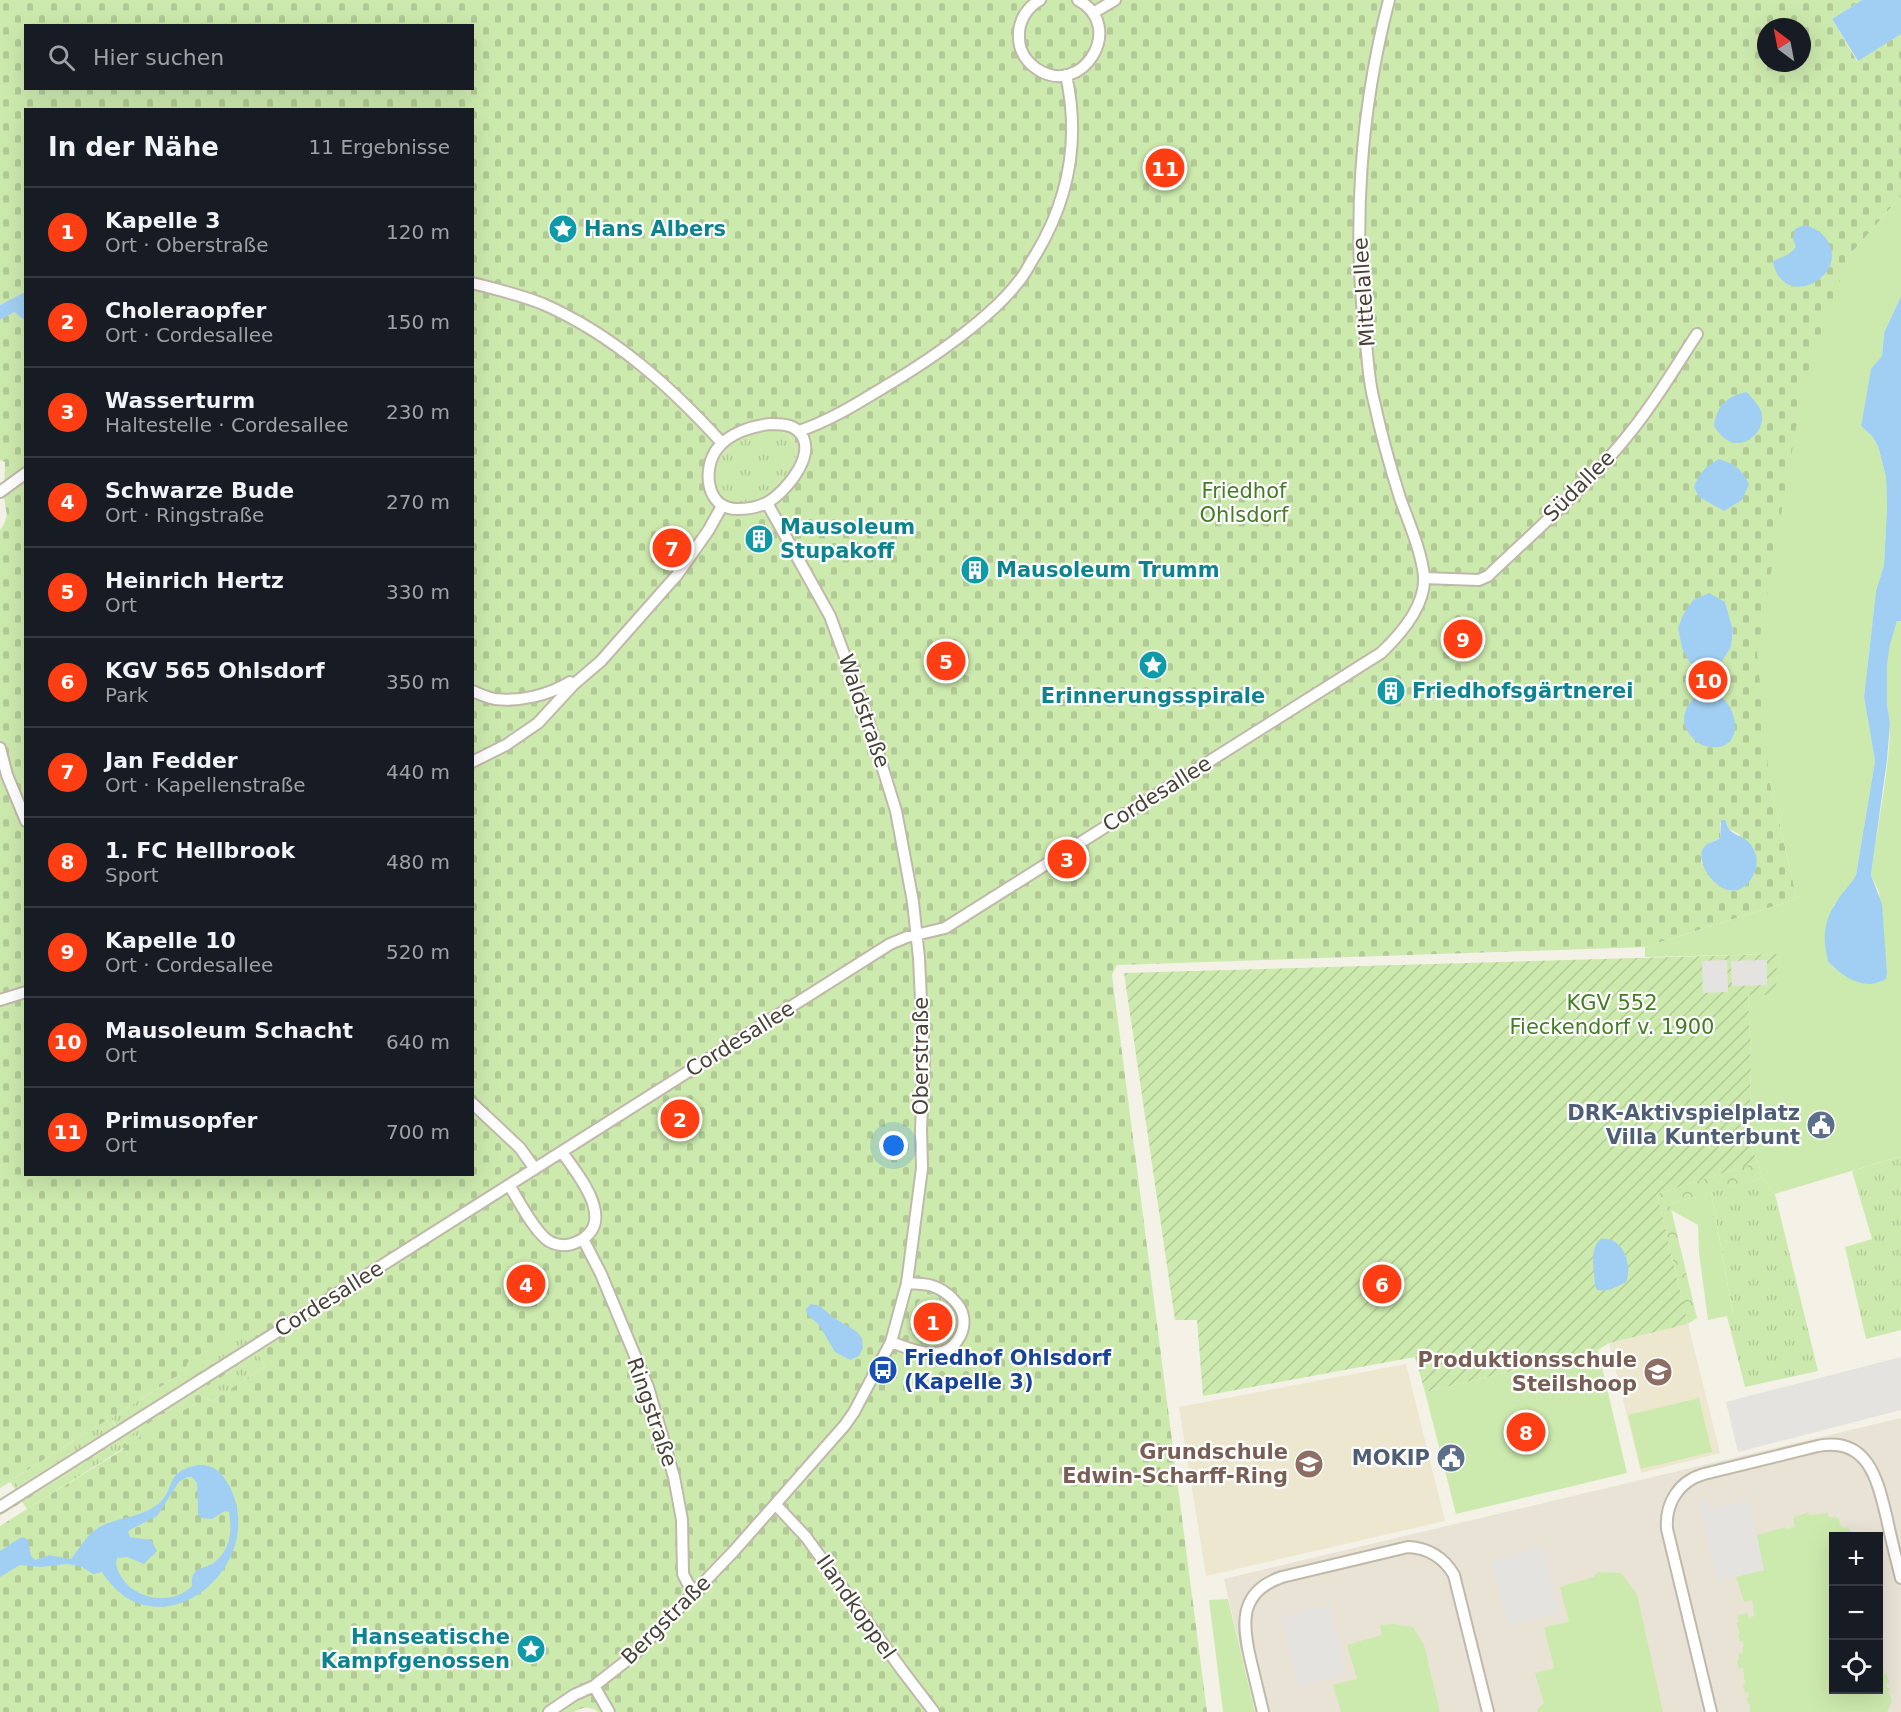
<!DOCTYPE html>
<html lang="de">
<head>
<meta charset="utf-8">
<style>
	:root { --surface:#171b24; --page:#20242c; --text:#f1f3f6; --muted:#9ea1a6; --line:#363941; --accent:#ff3f13 }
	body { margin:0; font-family:"DejaVu Sans",sans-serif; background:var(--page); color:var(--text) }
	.controls { position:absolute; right:18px; bottom:18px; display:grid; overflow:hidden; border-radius:0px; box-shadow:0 6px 24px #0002 }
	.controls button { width:54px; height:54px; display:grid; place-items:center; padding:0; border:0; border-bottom:2px solid var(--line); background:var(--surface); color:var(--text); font:30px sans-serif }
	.compass { position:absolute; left:1757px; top:18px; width:54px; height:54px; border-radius:50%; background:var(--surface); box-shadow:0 6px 24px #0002; rotate:328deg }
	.you { position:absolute; left:894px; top:1146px; width:21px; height:21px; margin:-15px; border:4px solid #fff; border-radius:50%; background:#1a73e8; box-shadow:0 0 0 9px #1a73e833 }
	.badge { display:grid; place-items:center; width:39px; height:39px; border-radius:50%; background:var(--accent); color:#fff; font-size:20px; font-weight:700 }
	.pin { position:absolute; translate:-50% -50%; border:3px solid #fff; box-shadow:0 2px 6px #0006 }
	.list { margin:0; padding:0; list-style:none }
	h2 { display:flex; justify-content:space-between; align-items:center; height:78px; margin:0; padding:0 24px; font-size:26px }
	h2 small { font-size:20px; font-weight:400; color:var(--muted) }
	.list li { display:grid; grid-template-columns:39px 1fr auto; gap:18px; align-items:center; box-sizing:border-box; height:90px; padding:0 24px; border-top:2px solid var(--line) }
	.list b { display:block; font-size:22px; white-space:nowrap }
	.list p { margin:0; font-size:20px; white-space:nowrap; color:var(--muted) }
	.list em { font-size:20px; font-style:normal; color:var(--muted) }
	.icon { flex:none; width:33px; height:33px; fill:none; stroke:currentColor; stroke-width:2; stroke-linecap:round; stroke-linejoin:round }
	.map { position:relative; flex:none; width:1901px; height:1712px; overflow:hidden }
	.search { position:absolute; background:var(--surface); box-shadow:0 6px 24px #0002; left:24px; top:24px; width:450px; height:66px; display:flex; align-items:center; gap:15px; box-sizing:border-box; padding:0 21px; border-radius:0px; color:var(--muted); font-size:22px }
	.panel { position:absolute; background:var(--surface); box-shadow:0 6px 24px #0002; left:24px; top:108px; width:450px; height:1068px; border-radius:0px }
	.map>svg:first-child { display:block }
	.residential { fill:#e8e3d5; fill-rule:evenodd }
	.education { fill:#eee7d0 }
	.grass { fill:url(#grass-tufts) }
	.forest { fill:url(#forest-crowns) }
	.cemetery { fill:url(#cemetery-stones); fill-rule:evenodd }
	.park { fill:#cdeaae }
	.garden { fill:url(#garden-furrows) }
	.parking { fill:#e5e3df }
	.water { fill:#a1cff3; fill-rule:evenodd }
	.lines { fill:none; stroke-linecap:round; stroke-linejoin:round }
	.street-casing { stroke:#c0b9a9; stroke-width:14 }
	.street { stroke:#fff; stroke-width:10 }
	.labels { text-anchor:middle; stroke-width:4.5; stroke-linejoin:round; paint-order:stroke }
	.culture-label { font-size:21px; font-weight:bold; fill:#0d838f; stroke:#fff; text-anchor:start }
	.street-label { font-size:21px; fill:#484136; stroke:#fff }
	.park-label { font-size:21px; fill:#447c26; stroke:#fff }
	.service-label { font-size:21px; font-weight:bold; fill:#4e5e75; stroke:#fff; text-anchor:end }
	.transit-label { font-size:21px; font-weight:bold; fill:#164399; stroke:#fff; text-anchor:start }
	.education-label { font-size:21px; font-weight:bold; fill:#785e54; stroke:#fff; text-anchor:end }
</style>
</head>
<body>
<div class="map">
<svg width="1901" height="1712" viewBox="0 0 1901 1712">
	<defs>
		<pattern id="grass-tufts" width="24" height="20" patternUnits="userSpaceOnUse" patternTransform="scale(1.5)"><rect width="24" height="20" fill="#cdeaae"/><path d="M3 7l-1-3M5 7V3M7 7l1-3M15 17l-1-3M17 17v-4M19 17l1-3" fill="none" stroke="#b2ca96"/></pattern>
		<pattern id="forest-crowns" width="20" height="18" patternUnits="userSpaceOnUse" patternTransform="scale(1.5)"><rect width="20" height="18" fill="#cdeaae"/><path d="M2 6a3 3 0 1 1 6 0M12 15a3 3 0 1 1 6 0" fill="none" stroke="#b2ca96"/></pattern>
		<pattern id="cemetery-stones" width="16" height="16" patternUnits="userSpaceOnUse" patternTransform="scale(1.5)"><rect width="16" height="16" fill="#cdeaae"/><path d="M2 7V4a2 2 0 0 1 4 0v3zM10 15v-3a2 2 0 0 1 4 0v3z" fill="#b2ca96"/></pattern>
		<pattern id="garden-furrows" width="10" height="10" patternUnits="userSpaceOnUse" patternTransform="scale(1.5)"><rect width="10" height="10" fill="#cdeaae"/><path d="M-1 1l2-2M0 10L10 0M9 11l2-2" fill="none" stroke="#b2ca96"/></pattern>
	</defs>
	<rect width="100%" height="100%" fill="#f4f1e7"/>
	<path class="residential" d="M1901 1418V1712H1255L1224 1579ZM1834 1536H1878V1690H1834Z"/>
	<path class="education" d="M1688 1324 1720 1453 1641 1473 1609 1343Z
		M1406 1364 1445 1521 1206 1576 1179 1407Z"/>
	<path class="grass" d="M763 429C778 429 790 431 795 447 805 484 729 531 715 486 713 482 714 476 715 472 719 448 741 434 763 429Z
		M1901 1156V1330L1866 1339 1845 1247 1872 1239 1852 1171Z
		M1762 1178 1775 1194 1818 1371 1745 1387 1727 1316 1733 1314 1711 1192Z
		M933 1294C953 1298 967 1321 953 1340 949 1344 942 1347 936 1348 899 1353 905 1299 933 1294Z
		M242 1328 250 1341 190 1379 185 1371 188 1362Z
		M258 1354 266 1366 212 1401 202 1397 198 1391Z
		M179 1375 184 1383 116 1426 111 1418Z
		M192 1396 196 1403 128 1446 124 1439Z
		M107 1420 112 1428 18 1487 13 1479Z
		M119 1441 124 1448 30 1507 26 1500Z"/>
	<path class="forest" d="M1758 1162 1762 1178 1670 1204 1697 1318 1688 1324 1657 1194Z"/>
	<path class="cemetery" d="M0 0H1862L1832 19 1857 61 1901 34V196L1848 257 1769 778 1797 899 1645 947 1117 965 1112 975 1207 1712H598C590 1706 582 1707 574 1712H0V1526L27 1509 22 1502 0 1516V1499L15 1489 10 1482 0 1488V530L4 524 7 515 4 498 5 462 0 460V320L13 311 26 320V1174H472V110H26L25 292 0 305ZM26 26H472V88H26ZM1766 27H1802V63H1766ZM763 429C779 429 791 431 795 448 799 461 792 472 784 481 774 492 762 499 748 503 719 511 707 484 718 460 725 443 747 433 763 429ZM1725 602 1733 630 1731 647 1719 664 1705 669ZM1720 823H1727L1729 829 1739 834 1755 871 1744 887 1707 869 1701 862 1708 844 1720 838ZM933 1294C953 1298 967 1321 953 1340 949 1344 942 1347 936 1348 898 1353 905 1299 933 1294ZM242 1329 250 1341 190 1378 185 1371 188 1362ZM258 1354 266 1366 212 1401 202 1397 199 1391ZM179 1375 184 1383 115 1426 111 1418ZM192 1396 196 1403 127 1445 124 1439ZM107 1420 112 1428 18 1487 13 1479ZM119 1441 124 1449 30 1507 26 1500Z"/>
	<path class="park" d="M1901 196V296L1884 333 1882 356 1871 370 1861 426 1872 436 1878 446 1886 477 1887 506 1884 565 1876 591 1864 697 1875 761 1856 875 1850 885 1833 906V967C1850 979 1859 987 1881 982L1887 973 1879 892 1871 875 1872 867C1878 821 1889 773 1890 725 1890 718 1887 710 1887 703 1885 676 1886 645 1897 621H1901V1156L1775 1194 1762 1178 1758 1162 1749 1146 1751 1062 1748 995 1777 954 1645 957V947L1797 899 1769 778 1757 653 1804 382 1848 257Z
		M1711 1192 1733 1315 1708 1320 1699 1253 1698 1225 1671 1210 1670 1204Z
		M1598 1350 1627 1473 1456 1514 1425 1392Z
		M1699 1398 1712 1452 1641 1469 1628 1415Z
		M1808 1512 1809 1515 1828 1513V1516L1832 1518 1834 1516 1839 1519 1840 1525 1844 1528 1847 1526 1852 1534 1850 1536H1834V1690H1878V1650H1880L1882 1658 1879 1660 1881 1664H1883L1884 1675 1887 1674 1889 1683 1886 1684 1887 1688H1890L1888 1691 1892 1701 1887 1712H1750V1704H1748L1746 1698 1749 1697 1748 1692 1745 1693 1743 1685 1745 1684 1743 1668 1739 1669 1737 1660 1739 1659 1738 1654 1743 1653 1742 1647 1744 1646 1743 1641 1740 1642 1738 1634 1740 1633 1736 1623 1739 1622 1737 1615 1747 1613 1749 1618 1754 1616 1753 1609 1754 1608 1752 1600 1744 1602 1736 1577 1764 1570 1756 1535 1785 1527 1786 1529 1795 1527 1793 1518Z
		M1598 1572 1621 1573 1637 1594 1663 1712H1537V1710L1544 1703 1535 1673 1554 1668 1544 1627 1569 1622 1560 1587 1593 1577Z
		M1228 1599 1255 1712H1223L1209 1600Z
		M1394 1624 1413 1627 1424 1645 1440 1712H1341L1333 1685 1357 1679 1347 1645 1382 1635 1380 1625Z"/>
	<path class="garden" d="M1777 954 1776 995H1748L1751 1062 1749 1145 1758 1162 1657 1194 1688 1324 1609 1343 1598 1350 1425 1392 1415 1357 1203 1396 1197 1320H1175L1124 973Z"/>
	<path class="parking" d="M1727 960 1728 992 1703 993 1702 961Z
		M1767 960V985L1732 986 1731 961Z
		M1901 1357V1410L1738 1452 1726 1402Z
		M1707 1500 1709 1509 1749 1500 1764 1570 1717 1581 1699 1502Z
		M1543 1547 1559 1613 1508 1626 1492 1560Z
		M1330 1605 1346 1675 1298 1686 1282 1617Z"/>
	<path class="water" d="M1862 0H1901V34L1858 61 1832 19Z
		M1804 225C1832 231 1843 262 1818 280 1798 294 1776 285 1773 261L1789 254 1796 247 1793 239 1795 229Z
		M25 292V320L14 312 0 320V305Z
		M1901 296V621H1897L1890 644 1887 665V704L1890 723 1887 760 1872 867 1871 875 1882 904 1887 973 1886 979C1865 992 1842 977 1828 961 1823 942 1823 923 1834 906 1840 894 1850 886 1856 875L1875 761 1864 697 1876 591 1884 565 1887 506 1886 477 1878 446 1872 436 1861 426 1871 369 1882 356 1884 333Z
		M1747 392C1752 398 1758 404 1761 411 1767 428 1748 448 1731 442 1723 439 1719 433 1714 426 1717 405 1727 396 1747 392Z
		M1719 459C1735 464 1742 469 1749 484L1742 500 1724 511 1699 497 1694 487C1700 472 1705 467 1719 459Z
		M1709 593 1725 602 1733 630 1731 647 1720 664 1705 669 1690 663 1682 648 1678 628 1683 615 1693 600Z
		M1704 691C1739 692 1748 751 1712 747 1704 747 1697 743 1692 737 1676 720 1686 701 1704 691Z
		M1721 820H1725C1727 823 1727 826 1729 829 1735 837 1750 836 1755 853 1758 860 1757 869 1753 876 1731 915 1691 865 1704 847 1708 842 1715 842 1720 838Z
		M1601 1239C1623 1236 1633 1265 1626 1282 1617 1287 1608 1292 1597 1290L1595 1285C1594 1271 1589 1247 1601 1239Z
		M811 1304 820 1306 834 1318 856 1331 862 1338 863 1348 859 1356 850 1360 835 1352 819 1325 807 1314 806 1309Z
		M198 1465C215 1464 223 1474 230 1487 270 1570 155 1657 102 1572L93 1574 82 1567 68 1564 41 1567 20 1565 0 1577V1551L20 1538 23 1537 28 1540 31 1556 35 1560 49 1555 71 1559C80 1548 85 1536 98 1528 116 1517 139 1519 158 1504 177 1489 162 1472 198 1465ZM187 1477H192L197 1483 198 1514 201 1518 212 1519 225 1511 229 1512C232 1531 231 1548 216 1561 206 1571 190 1564 192 1586 173 1606 134 1600 121 1576 117 1570 115 1565 117 1558L127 1557 144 1564 157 1551 151 1540 130 1537 128 1531 157 1516 179 1482Z"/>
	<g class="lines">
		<g class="street-casing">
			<path id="street" d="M1040 0C1026 8 1018 22 1019 38 1019 51 1027 62 1037 69 1082 99 1127 26 1078 0
				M1093 13 1115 0
				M472 283C496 289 521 295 543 304 614 335 671 387 722 443
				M770 424C779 424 790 424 797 430 821 450 787 491 768 502 759 507 748 509 737 509 706 509 702 469 717 449 729 433 752 426 770 424Z
				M799 431C832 420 861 401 891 383 931 359 991 318 1019 281 1026 273 1030 263 1036 254 1069 199 1080 138 1066 75
				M0 492 26 473
				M1424 578 1479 580 1488 576C1537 529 1591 483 1633 429 1657 399 1676 366 1697 334
				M472 691C480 694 488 698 495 699 520 702 549 695 570 682
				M0 748 7 775 26 821
				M472 762 506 745 538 723 573 685 601 661 677 575 708 531 722 506
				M0 1000 26 992
				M472 1103 520 1148 535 1169
				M509 1185C519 1201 532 1227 546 1239 555 1246 567 1247 577 1242 619 1223 578 1175 562 1152
				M583 1239 601 1274 648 1387 674 1477 682 1520 683 1574 688 1584 695 1591
				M891 1342C905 1347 921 1354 936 1353 954 1352 966 1333 963 1316 961 1304 946 1291 935 1287 927 1283 915 1284 907 1283
				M776 1505 806 1537 902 1670 934 1712
				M0 1507 890 944 907 937 945 928 1381 653C1400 635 1426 605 1424 576 1421 550 1409 523 1400 498 1390 466 1381 434 1374 401 1369 383 1368 362 1366 343 1352 229 1360 111 1389 0
				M594 1686 609 1712
				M549 1712 574 1695 594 1686 635 1654 734 1551 845 1425 854 1412 891 1342 907 1283 922 1168 921 1129 924 1063 919 958 913 902 896 811 866 714 830 616 767 503
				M1263 1712C1259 1695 1255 1679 1251 1662 1242 1625 1238 1592 1282 1577L1408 1547C1428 1548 1444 1558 1454 1575L1488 1712
				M1711 1712 1667 1529C1665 1503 1679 1481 1704 1474L1818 1446C1869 1436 1878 1482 1887 1519 1891 1539 1896 1558 1901 1578"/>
		</g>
		<use href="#street" class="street"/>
	</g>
	<defs>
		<g id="sight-disc" transform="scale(1.5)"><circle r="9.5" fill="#0f9aa8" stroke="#fff"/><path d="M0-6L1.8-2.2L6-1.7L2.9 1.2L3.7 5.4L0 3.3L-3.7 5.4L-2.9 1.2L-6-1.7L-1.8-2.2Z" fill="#fff"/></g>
		<g id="building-disc" transform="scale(1.5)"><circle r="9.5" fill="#0f9aa8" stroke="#fff"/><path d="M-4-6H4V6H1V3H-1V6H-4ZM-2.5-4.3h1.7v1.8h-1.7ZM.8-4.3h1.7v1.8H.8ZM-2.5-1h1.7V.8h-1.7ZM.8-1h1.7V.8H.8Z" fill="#fff"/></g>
		<g id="civic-disc" transform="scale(1.5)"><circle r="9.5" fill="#5c6f8a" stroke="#fff"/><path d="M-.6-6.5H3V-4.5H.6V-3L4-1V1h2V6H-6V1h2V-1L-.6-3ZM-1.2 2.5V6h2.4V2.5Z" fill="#fff"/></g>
		<g id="bus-disc" transform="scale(1.5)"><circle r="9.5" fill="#1a4fb4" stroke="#fff"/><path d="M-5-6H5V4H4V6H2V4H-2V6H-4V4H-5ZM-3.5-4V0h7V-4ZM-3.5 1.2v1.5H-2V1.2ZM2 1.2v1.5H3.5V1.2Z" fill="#fff"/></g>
		<g id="school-disc" transform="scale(1.5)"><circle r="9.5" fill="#8d6e63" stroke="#fff"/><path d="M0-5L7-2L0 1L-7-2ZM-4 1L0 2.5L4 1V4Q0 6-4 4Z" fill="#fff"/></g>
	</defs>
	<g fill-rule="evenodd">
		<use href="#sight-disc" x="563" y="229"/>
		<use href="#building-disc" x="759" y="539"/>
		<use href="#building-disc" x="975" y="570"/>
		<use href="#sight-disc" x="1153" y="665"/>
		<use href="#building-disc" x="1391" y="691"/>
		<use href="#civic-disc" x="1821" y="1125"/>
		<use href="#bus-disc" x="883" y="1370"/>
		<use href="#school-disc" x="1658" y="1372"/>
		<use href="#civic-disc" x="1451" y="1458"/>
		<use href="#school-disc" x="1309" y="1464"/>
		<use href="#sight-disc" x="531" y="1649"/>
	</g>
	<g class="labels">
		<g class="culture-label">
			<text x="584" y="236">Hans Albers</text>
			<text x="780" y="534">Mausoleum<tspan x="780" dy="24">Stupakoff</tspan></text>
			<text x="996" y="577">Mausoleum Trumm</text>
			<text x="1412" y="698">Friedhofsgärtnerei</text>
			<text x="1153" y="703" text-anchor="middle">Erinnerungsspirale</text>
			<text x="510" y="1644" text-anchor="end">Hanseatische<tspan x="510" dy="24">Kampfgenossen</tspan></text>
		</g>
		<g class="street-label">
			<text transform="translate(1364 292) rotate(-94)" y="7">Mittelallee</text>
			<text transform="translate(1579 486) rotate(-45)" y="7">Südallee</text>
			<text transform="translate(864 711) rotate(71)" y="7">Waldstraße</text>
			<text transform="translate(1157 794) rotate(-32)" y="7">Cordesallee</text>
			<text transform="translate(740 1039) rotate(-32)" y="7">Cordesallee</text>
			<text transform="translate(921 1056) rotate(-90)" y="7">Oberstraße</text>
			<text transform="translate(329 1299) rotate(-32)" y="7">Cordesallee</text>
			<text transform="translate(652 1412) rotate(71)" y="7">Ringstraße</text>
			<text transform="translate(856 1607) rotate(55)" y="7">Ilandkoppel</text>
			<text transform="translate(666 1620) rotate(-45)" y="7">Bergstraße</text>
		</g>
		<g class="park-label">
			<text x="1244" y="498">Friedhof<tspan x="1244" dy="24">Ohlsdorf</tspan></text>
			<text x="1612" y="1010">KGV 552<tspan x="1612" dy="24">Fieckendorf v. 1900</tspan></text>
		</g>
		<g class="service-label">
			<text x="1800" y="1120">DRK-Aktivspielplatz<tspan x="1800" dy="24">Villa Kunterbunt</tspan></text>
			<text x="1430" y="1465">MOKIP</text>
		</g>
		<g class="transit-label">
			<text x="904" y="1365">Friedhof Ohlsdorf<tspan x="904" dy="24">(Kapelle 3)</tspan></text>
		</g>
		<g class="education-label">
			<text x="1637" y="1367">Produktionsschule<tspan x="1637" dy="24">Steilshoop</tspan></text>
			<text x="1288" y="1459">Grundschule<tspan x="1288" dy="24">Edwin-Scharff-Ring</tspan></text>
		</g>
	</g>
</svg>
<div class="controls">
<button>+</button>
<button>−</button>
<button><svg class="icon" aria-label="locate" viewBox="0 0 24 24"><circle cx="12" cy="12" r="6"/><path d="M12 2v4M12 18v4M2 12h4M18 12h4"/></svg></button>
</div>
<svg class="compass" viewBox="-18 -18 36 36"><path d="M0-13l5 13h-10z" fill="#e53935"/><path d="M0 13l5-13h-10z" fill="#9ea1a6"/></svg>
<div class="you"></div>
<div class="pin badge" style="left:933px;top:1322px">1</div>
<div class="pin badge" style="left:680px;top:1119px">2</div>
<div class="pin badge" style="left:1067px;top:859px">3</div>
<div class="pin badge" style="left:526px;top:1284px">4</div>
<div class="pin badge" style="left:946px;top:661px">5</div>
<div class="pin badge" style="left:1382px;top:1284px">6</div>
<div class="pin badge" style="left:672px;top:548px">7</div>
<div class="pin badge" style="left:1526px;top:1432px">8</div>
<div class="pin badge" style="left:1463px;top:639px">9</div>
<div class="pin badge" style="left:1708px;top:680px">10</div>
<div class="pin badge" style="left:1165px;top:168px">11</div>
<div class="search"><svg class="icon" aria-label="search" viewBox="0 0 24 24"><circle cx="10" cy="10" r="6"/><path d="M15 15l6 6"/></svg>Hier suchen</div>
<section class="panel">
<h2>In der Nähe<small>11 Ergebnisse</small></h2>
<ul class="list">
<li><span class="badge">1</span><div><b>Kapelle 3</b><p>Ort · Oberstraße</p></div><em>120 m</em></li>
<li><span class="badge">2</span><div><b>Choleraopfer</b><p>Ort · Cordesallee</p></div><em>150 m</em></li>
<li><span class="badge">3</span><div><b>Wasserturm</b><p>Haltestelle · Cordesallee</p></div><em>230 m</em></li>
<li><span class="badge">4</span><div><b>Schwarze Bude</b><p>Ort · Ringstraße</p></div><em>270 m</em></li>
<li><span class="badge">5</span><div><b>Heinrich Hertz</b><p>Ort</p></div><em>330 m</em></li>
<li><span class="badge">6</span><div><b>KGV 565 Ohlsdorf</b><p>Park</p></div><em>350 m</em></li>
<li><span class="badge">7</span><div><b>Jan Fedder</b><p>Ort · Kapellenstraße</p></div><em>440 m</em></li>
<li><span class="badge">8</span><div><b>1. FC Hellbrook</b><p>Sport</p></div><em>480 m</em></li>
<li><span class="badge">9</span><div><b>Kapelle 10</b><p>Ort · Cordesallee</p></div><em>520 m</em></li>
<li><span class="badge">10</span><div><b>Mausoleum Schacht</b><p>Ort</p></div><em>640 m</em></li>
<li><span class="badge">11</span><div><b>Primusopfer</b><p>Ort</p></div><em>700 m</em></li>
</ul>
</section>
</div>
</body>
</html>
